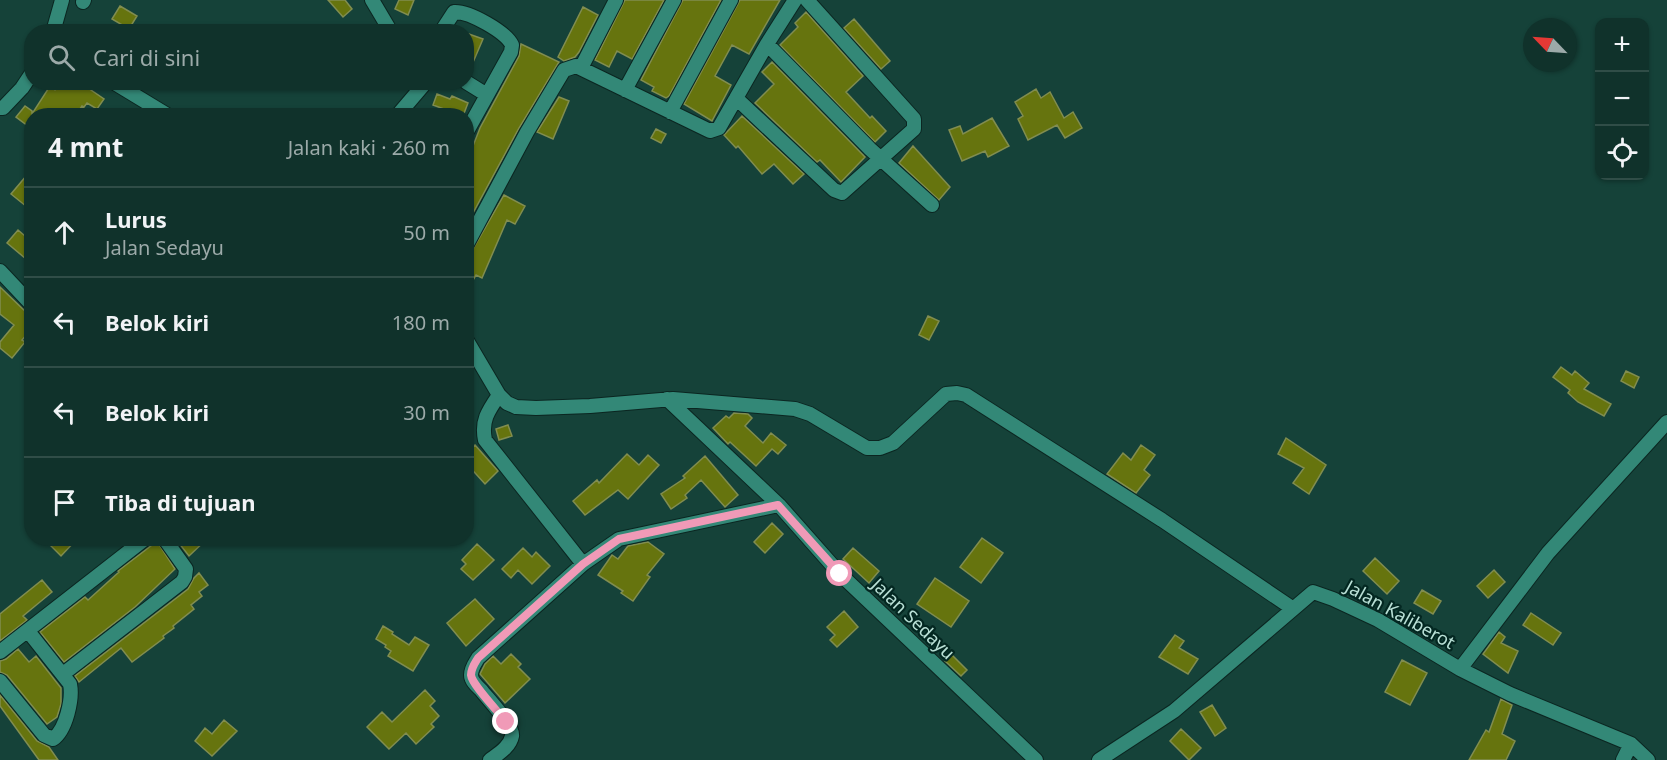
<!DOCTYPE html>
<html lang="id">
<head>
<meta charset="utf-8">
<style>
	:root { --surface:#10322b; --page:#1e3e37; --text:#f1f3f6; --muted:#9caaa9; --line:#304d47 }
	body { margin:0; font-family:"Noto Sans",sans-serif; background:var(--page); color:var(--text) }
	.controls { position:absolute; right:18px; top:18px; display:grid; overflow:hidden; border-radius:12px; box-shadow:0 2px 4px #0004 }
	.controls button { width:54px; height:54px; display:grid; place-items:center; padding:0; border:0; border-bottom:2px solid var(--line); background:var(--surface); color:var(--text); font:30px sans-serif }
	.compass { position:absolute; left:1523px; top:18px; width:54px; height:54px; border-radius:50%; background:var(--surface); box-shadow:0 2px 4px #0004; rotate:295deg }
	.stop { position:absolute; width:18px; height:18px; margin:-14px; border:4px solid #f09ab7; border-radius:50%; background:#fff }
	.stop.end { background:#f09ab7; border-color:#fff; box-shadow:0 2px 6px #0008 }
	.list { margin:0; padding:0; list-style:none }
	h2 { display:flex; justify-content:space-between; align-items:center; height:78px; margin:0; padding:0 24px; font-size:26px }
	h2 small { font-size:20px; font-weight:400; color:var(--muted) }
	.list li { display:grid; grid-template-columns:39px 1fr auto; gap:18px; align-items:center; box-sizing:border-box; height:90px; padding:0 24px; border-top:2px solid var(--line) }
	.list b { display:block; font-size:22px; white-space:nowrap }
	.list p { margin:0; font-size:20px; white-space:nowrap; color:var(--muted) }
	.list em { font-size:20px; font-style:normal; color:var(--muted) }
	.icon { flex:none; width:33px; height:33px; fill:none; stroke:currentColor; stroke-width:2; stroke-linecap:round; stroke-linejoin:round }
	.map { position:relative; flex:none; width:1667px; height:760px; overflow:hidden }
	.search { position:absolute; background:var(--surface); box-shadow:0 2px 4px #0004; left:24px; top:24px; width:450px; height:66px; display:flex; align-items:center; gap:15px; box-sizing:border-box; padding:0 21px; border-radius:24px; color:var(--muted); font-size:22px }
	.panel { position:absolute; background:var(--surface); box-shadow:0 2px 4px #0004; left:24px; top:108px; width:450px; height:438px; border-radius:24px }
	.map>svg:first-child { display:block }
	.building { fill:#66740e; stroke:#818d50; stroke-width:1.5 }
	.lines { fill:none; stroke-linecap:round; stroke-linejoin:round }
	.minor-casing { stroke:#0b2621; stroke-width:16 }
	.minor { stroke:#387; stroke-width:14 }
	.route { stroke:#f09ab7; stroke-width:8 }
	.labels { text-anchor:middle; stroke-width:4.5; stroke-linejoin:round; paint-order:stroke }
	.street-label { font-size:18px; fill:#b9e0d6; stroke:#032721 }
</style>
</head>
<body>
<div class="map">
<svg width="1667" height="760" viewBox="0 0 1667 760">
	<rect width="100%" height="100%" fill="#154239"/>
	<path class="building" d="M328 0H345L352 9 343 17Z
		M399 0H414L408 15 395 9Z
		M625 0H664L632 59 617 51 609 67 595 60Z
		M683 0H721L669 96 666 98 652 91 654 87 641 80Z
		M740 0H780L749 54 732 45 715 76 731 85 712 121 684 104Z
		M120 6 137 16 129 29 112 19Z
		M583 7 598 15 579 52 575 57 564 61 558 57Z
		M806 12 863 76 846 92 870 118 872 116 886 131 875 142 780 45 798 27 795 23Z
		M854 19 890 61 881 69 844 28Z
		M466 33 483 39 468 74 466 73Z
		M521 44 559 62 519 128 466 226V156L469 150 471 151 480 128 519 56Z
		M772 62 865 157 841 182 820 160 817 162 755 103 774 84 762 72Z
		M60 82H79L104 99 97 109 87 103 84 107 82 106 75 116H32V129L16 117 25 106 32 111V114L50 86 55 90Z
		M1036 89 1041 98 1050 92 1064 118 1073 112 1082 128 1065 138 1057 125 1028 140 1018 119 1023 116 1015 102Z
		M437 94 450 99 452 96 468 103 463 116 433 105Z
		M559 97 569 101 553 139 537 132Z
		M742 116 804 174 793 184 774 164 762 174 738 146 736 148 724 135Z
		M992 118 1009 146 988 157 985 151 962 161 949 130 960 126 963 134Z
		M656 129 666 134 661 143 651 138Z
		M913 146 950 187 939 200 899 163Z
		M32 169V211L11 194Z
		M504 195 525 206 515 224 507 220 482 278 476 275 466 292V261Z
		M18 230 32 242V264L7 243Z
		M0 287 25 311 32 314V328L22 340 25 342 12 358 0 348V342L14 325 0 314Z
		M928 316 939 321 929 340 919 335Z
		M1561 367 1572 375 1575 371 1589 383 1584 389 1611 404 1604 416 1578 402 1568 393 1570 390 1553 377Z
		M1626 371 1639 377 1634 388 1621 381Z
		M734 413 748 414 752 418 745 426 763 443 771 433 786 445 778 454 772 449 756 466 730 442 728 444 713 428 726 416 729 418Z
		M508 425 512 436 499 440 496 429Z
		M1286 438 1326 465 1309 494 1293 483 1304 468 1278 454Z
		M475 445 498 471 485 484 466 463V453Z
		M1141 445 1155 455 1144 470 1150 475 1136 493 1107 474 1123 453 1131 460Z
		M627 454 639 465 648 455 659 465 628 499 618 490 585 515 573 501 597 480 599 483Z
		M705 456 738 495 725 507 701 480 685 495 687 498 671 509 661 494 685 478 683 476Z
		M772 523 783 534 765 553 754 542Z
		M57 538H78L61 556 51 546Z
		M155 538 175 569 135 607 64 662 40 632 85 597 88 600 119 572 118 571 152 545Z
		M175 538H208L189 556Z
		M982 538 1003 553 981 583 960 567Z
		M648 542 664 554 647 575 650 577 633 601 621 593 623 591 598 575 612 555 618 559 628 546Z
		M477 544 494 560 473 580 461 569 466 564 462 560Z
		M523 548 532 557 536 552 550 566 532 584 518 570 511 578 502 569Z
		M853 548 879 571 869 583 843 559Z
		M1375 558 1399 581 1387 594 1363 571Z
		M1494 570 1505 582 1488 598 1477 586Z
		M199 573 208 585 199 592 202 596 191 605 194 609 173 626 174 628 163 636 164 638 132 662 121 648 79 682 75 676 188 589 194 578Z
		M935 578 969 601 951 627 917 604Z
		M42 580 52 592 23 616 27 620 0 641V614Z
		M1422 590 1441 601 1433 614 1414 603Z
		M475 599 494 619 466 646 447 623Z
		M844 611 858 627 837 647 830 640 835 635 827 627Z
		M1531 613 1561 633 1553 645 1523 625Z
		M383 626 393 632 392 634 409 645 415 637 429 645 413 671 388 656 391 651 385 647 386 645 376 639Z
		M1499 632 1505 637 1501 643 1518 651 1508 673 1483 654Z
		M1175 635 1184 641 1179 648 1198 659 1188 674 1159 657Z
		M18 649 29 662 36 656 61 688V704L57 717 47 724 7 675 0 672V661L6 659Z
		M511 654 521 664 518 667 530 679 505 703 480 674 485 664 493 656 501 664Z
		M952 655 967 670 961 676 945 661Z
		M1402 660 1427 673 1410 705 1385 692Z
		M425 690 435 701 430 706 439 716 431 724 434 727 416 744 406 733 389 749 367 727 382 712 392 722Z
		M0 695 37 741 49 747 58 760H39L0 706Z
		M1501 699 1512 705 1502 734 1515 741 1506 760H1469L1486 730 1489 732Z
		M1212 705 1226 728 1215 736 1200 712Z
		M224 720 237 731 212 756 195 741 205 728 212 734Z
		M1181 729 1201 748 1189 760 1170 741Z"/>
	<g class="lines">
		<g class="minor-casing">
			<path id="minor" d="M372 0 391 32
				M83 2 84 0
				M53 32 62 0
				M441 32 454 12C469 11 506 32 512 45L511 52 466 133
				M767 44 870 149 932 205
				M581 68 616 0
				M113 82 169 116
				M466 82 487 95
				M625 90 674 0
				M736 98 834 190 842 193 914 129V119L807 0
				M0 108H3L22 88 32 73
				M670 112 731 0
				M397 116 426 82
				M466 246 527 132 564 70 576 66 710 131 719 128 767 44 795 0
				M0 271 32 305
				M466 339 499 395 507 403 516 407 536 408 590 406 673 399 795 409 810 414 867 448H880L893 443 946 394 957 393 966 395 1162 520 1292 608
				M499 395C488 411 481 421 485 440L583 564
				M667 399 779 505 840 574 1036 760
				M0 652 146 538
				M1460 669 1548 553 1667 422
				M63 674 182 582 185 577 186 569 164 538
				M0 681 44 735 53 739C66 730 73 699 70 684L28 631
				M490 760C498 754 510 747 512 736 514 726 488 699 481 690 477 686 471 681 471 675 471 668 475 663 478 658L583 564 619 539 779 505
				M1099 760 1174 711 1313 592 1333 599 1378 620 1460 669 1510 694 1631 744 1648 760
				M1623 760 1631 744"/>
		</g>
		<use href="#minor" class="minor"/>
	</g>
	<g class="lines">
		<path class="route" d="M506 722C499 712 472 685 471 675 471 668 475 663 478 658L583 564 619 539 778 505 840 574"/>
	</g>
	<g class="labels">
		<g class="street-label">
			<text transform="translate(1400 615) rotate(29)" y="6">Jalan Kaliberot</text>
			<text transform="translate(913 619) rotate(44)" y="6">Jalan Sedayu</text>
		</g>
	</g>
</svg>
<div class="controls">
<button>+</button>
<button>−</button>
<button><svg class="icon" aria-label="locate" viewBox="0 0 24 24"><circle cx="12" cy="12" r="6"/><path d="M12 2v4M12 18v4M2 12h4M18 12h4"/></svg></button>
</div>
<svg class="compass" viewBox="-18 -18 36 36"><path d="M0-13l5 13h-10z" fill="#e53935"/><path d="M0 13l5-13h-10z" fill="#9caaa9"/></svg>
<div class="stop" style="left:840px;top:574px"></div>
<div class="stop end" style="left:506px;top:722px"></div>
<div class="search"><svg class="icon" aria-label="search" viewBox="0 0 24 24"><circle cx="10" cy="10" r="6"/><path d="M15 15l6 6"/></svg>Cari di sini</div>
<section class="panel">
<h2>4 mnt<small>Jalan kaki · 260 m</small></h2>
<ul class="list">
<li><svg class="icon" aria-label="ahead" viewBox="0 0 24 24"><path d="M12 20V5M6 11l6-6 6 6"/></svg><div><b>Lurus</b><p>Jalan Sedayu</p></div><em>50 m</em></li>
<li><svg class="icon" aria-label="left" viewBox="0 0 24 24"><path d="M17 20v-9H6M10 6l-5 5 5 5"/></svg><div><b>Belok kiri</b></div><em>180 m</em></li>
<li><svg class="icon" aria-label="left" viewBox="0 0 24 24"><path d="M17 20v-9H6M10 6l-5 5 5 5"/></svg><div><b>Belok kiri</b></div><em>30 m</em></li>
<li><svg class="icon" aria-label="arrive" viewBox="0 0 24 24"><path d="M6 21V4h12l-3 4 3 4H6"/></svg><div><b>Tiba di tujuan</b></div></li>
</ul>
</section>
</div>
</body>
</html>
